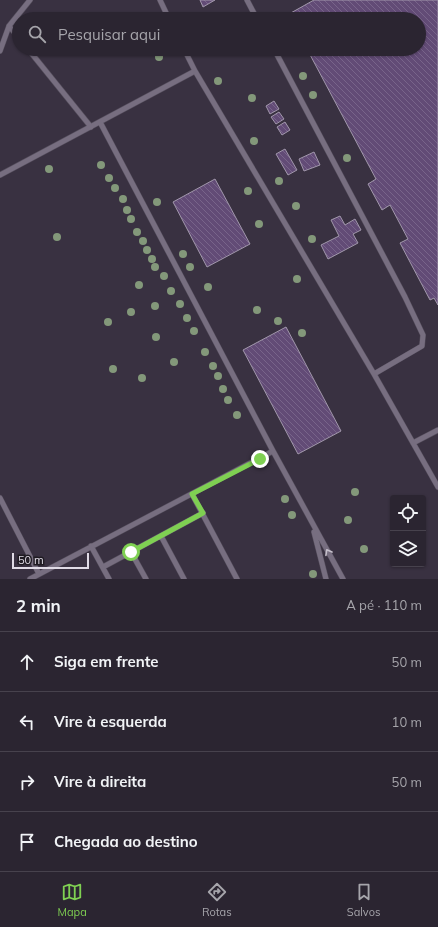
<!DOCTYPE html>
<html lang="pt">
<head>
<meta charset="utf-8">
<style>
	:root { --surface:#2b2531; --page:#332d39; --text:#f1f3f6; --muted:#a6a5ab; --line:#47424d; --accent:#7fd052 }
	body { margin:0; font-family:Mulish,sans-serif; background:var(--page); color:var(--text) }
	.controls { position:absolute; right:12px; bottom:12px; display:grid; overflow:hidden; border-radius:4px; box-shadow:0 1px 3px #0004 }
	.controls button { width:36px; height:36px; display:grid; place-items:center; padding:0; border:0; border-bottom:1px solid var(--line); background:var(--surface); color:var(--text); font:20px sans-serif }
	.scale { position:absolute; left:12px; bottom:10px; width:77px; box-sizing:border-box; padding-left:4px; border:2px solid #e0dbe6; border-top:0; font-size:11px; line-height:14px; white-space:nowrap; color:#e0dbe6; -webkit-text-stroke:3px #1f1b22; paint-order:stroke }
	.stop { position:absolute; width:12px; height:12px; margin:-9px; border:3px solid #7fd052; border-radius:50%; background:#fff }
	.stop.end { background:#7fd052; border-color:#fff; box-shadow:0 1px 4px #0008 }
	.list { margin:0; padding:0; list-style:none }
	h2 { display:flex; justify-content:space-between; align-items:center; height:52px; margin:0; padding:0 16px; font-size:17px }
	h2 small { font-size:13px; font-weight:400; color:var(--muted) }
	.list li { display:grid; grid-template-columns:26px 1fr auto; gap:12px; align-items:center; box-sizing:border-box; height:60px; padding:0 16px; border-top:1px solid var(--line) }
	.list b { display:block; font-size:15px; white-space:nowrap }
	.list em { font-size:13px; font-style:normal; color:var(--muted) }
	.icon { flex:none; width:22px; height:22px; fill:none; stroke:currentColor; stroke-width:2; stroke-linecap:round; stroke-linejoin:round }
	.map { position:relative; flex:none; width:438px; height:579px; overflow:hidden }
	.search { position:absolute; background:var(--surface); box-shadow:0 1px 3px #0004; left:12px; right:12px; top:12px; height:44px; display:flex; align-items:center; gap:10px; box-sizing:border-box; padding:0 14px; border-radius:22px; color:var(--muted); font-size:15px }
	.sheet { height:292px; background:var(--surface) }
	nav { display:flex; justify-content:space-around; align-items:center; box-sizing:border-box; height:56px; border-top:1px solid var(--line); background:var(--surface); font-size:11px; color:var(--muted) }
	nav a { display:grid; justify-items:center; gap:2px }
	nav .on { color:var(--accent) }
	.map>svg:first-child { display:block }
	.building { fill:url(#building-back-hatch); stroke:#a197ab }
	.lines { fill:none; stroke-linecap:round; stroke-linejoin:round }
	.lane-casing { stroke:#564f5d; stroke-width:6 }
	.lane { stroke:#776e80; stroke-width:5 }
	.tree { fill:#83987a }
	.oneway { stroke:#c6c0cc }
	.route { stroke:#7fd052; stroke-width:5 }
</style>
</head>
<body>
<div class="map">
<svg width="438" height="579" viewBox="0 0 438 579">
	<defs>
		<pattern id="building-back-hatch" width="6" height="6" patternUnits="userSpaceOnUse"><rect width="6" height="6" fill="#624b76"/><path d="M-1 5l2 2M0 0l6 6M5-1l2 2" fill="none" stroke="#78648a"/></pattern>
	</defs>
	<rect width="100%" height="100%" fill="#393141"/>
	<path class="building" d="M200 0H215L203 7Z
		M314 0H438V305L434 298 430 300 400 243 408 239 390 205 382 210 368 184 376 179 307 49H419V19H291L289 14Z
		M274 101 279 109 270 114 266 106Z
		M279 112 284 119 276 124 271 117Z
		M285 122 290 130 282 135 277 127Z
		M285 149 297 170 288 175 276 154Z
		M314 152 320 165 304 171 299 159Z
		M215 179 250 244 207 267 173 202Z
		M340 216 345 225 355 219 361 230 353 234 358 243 328 259 321 245 339 236 331 220Z
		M286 327 341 431 298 454 243 350Z"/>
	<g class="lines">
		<g class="lane-casing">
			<path id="lane" d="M160 0 169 19
				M247 0 257 19
				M9 26 19 38
				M28 49 91 127
				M184 49 195 71 374 374 438 487
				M274 49 405 297 423 335 422 346 374 374
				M0 51 9 26 30 0
				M100 122 273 451 343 579
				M0 175 195 71
				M413 443 438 430
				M192 494 237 579
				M0 498 39 574
				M314 532 326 579
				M161 536 184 579
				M91 546 109 579
				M131 552 146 579
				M103 567 203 513
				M30 579 273 451"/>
		</g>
		<use href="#lane" class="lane"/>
	</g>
	<g class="tree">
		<circle cx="159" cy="57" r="4"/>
		<circle cx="303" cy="76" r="4"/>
		<circle cx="218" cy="81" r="4"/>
		<circle cx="313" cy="95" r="4"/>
		<circle cx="252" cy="98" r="4"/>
		<circle cx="254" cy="141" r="4"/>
		<circle cx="347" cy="158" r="4"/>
		<circle cx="101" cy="165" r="4"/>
		<circle cx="49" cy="169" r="4"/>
		<circle cx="109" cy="178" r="4"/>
		<circle cx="279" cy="181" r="4"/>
		<circle cx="115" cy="188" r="4"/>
		<circle cx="248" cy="191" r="4"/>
		<circle cx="123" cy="199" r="4"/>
		<circle cx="157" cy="202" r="4"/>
		<circle cx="296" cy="206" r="4"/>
		<circle cx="127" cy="210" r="4"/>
		<circle cx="131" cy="219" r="4"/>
		<circle cx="259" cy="224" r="4"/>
		<circle cx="137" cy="232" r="4"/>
		<circle cx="57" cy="237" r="4"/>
		<circle cx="312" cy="239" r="4"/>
		<circle cx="143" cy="241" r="4"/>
		<circle cx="147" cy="250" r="4"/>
		<circle cx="183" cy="254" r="4"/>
		<circle cx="152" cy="259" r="4"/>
		<circle cx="155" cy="267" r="4"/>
		<circle cx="190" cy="267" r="4"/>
		<circle cx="164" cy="276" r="4"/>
		<circle cx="297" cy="279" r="4"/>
		<circle cx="139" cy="285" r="4"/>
		<circle cx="208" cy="287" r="4"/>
		<circle cx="171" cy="291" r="4"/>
		<circle cx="180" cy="304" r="4"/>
		<circle cx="155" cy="306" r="4"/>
		<circle cx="257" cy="310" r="4"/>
		<circle cx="131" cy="312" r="4"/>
		<circle cx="187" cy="318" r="4"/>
		<circle cx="278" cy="321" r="4"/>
		<circle cx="108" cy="322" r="4"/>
		<circle cx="194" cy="331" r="4"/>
		<circle cx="302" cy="333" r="4"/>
		<circle cx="156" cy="337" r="4"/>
		<circle cx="205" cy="352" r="4"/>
		<circle cx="174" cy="362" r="4"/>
		<circle cx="213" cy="366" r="4"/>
		<circle cx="113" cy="369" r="4"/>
		<circle cx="218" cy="376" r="4"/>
		<circle cx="142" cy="378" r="4"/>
		<circle cx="223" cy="389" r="4"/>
		<circle cx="228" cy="400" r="4"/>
		<circle cx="237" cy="415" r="4"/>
		<circle cx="355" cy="492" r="4"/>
		<circle cx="285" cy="499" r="4"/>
		<circle cx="292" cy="515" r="4"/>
		<circle cx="348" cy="520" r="4"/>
		<circle cx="364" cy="549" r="4"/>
		<circle cx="313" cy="574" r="4"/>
	</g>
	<defs><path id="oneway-chevron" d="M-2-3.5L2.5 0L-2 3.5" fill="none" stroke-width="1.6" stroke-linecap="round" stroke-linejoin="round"/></defs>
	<use class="oneway" href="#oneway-chevron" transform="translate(328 552) rotate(-119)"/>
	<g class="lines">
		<path class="route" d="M131 552 203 513 192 494 260 459"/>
	</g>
</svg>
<div class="controls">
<button><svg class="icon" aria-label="locate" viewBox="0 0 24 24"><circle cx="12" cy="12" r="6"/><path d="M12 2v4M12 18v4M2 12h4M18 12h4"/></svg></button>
<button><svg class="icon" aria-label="layers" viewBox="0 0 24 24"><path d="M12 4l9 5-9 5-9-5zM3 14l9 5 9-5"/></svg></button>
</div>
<div class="scale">50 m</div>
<div class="stop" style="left:131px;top:552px"></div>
<div class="stop end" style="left:260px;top:459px"></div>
<div class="search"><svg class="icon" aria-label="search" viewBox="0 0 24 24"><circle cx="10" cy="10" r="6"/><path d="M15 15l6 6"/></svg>Pesquisar aqui</div>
</div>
<section class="sheet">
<h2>2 min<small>A pé · 110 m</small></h2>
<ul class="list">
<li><svg class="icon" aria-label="ahead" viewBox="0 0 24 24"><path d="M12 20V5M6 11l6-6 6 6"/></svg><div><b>Siga em frente</b></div><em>50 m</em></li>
<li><svg class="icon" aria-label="left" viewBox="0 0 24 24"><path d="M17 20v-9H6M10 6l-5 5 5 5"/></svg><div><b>Vire à esquerda</b></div><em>10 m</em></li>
<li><svg class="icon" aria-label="right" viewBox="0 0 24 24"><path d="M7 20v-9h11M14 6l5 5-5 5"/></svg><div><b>Vire à direita</b></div><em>50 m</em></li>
<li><svg class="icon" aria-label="arrive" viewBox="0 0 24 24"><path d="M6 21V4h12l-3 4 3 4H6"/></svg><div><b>Chegada ao destino</b></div></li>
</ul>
</section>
<nav>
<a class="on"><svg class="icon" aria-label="map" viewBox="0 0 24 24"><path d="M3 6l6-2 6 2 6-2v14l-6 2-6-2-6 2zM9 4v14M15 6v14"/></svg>Mapa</a>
<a><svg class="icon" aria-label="directions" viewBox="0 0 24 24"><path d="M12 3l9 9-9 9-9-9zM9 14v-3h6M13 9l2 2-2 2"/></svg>Rotas</a>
<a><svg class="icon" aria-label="saved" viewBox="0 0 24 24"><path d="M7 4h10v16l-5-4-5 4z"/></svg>Salvos</a>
</nav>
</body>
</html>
